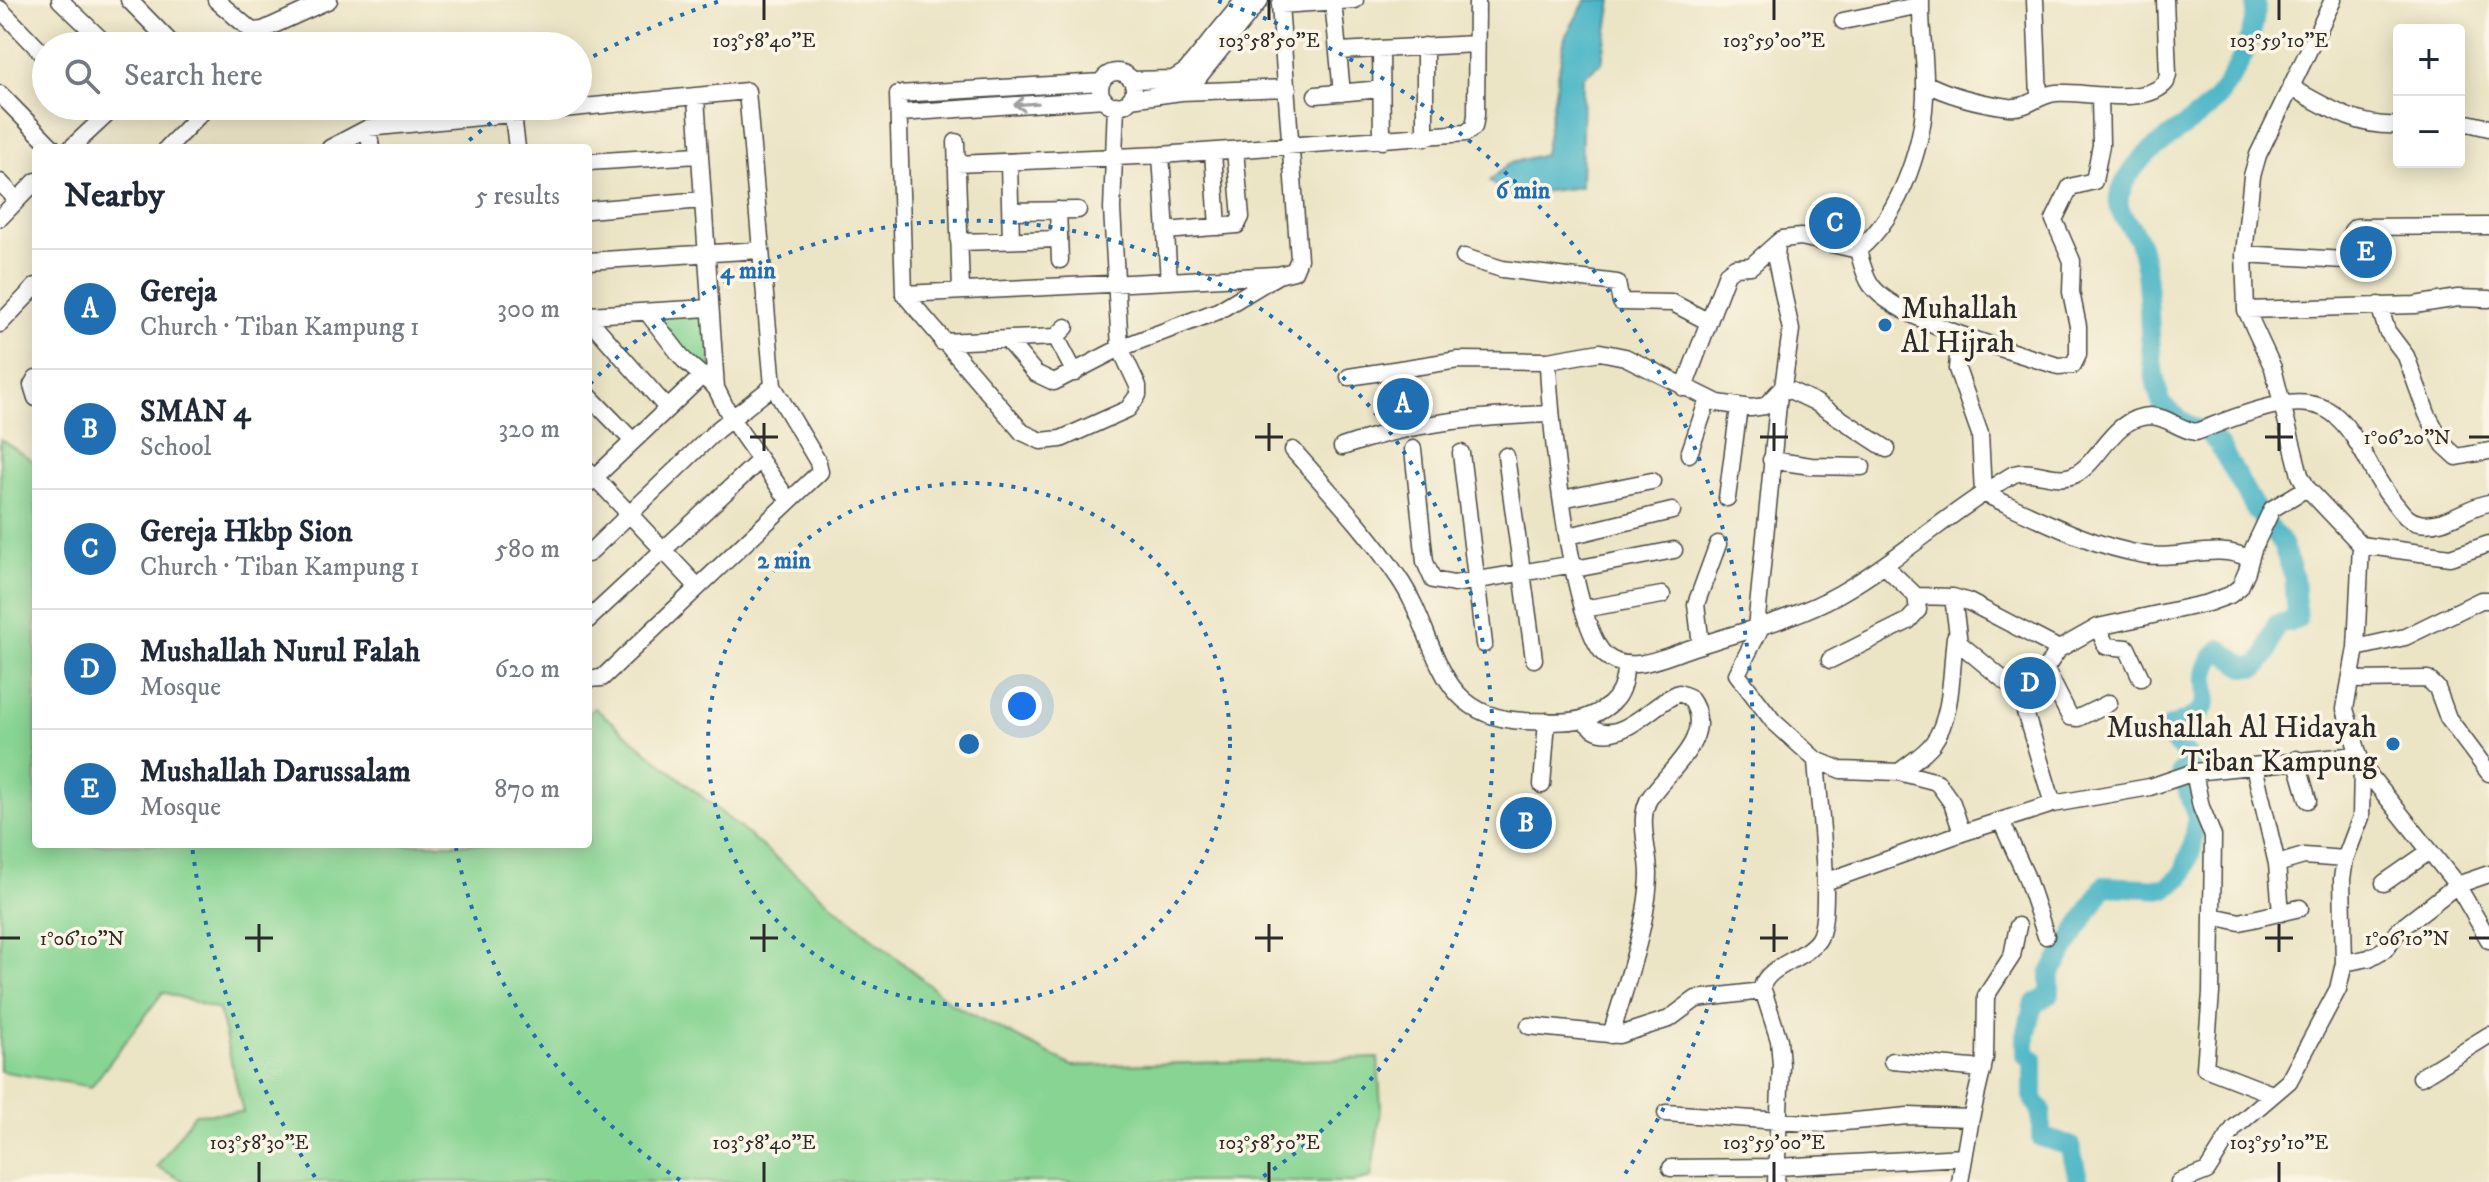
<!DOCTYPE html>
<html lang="en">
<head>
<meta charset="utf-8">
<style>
	:root { --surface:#fff; --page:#f2f2f3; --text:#1f2937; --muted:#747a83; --line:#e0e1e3; --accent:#1f6fb2 }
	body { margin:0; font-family:"IM FELL DW Pica",serif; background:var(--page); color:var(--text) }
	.controls { position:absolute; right:24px; top:24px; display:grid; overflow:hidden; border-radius:8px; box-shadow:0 4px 20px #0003 }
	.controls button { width:72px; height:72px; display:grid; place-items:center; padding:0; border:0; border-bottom:2px solid var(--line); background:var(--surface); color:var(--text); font:40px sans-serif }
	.you { position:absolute; left:1022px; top:706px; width:28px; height:28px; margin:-20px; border:6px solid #fff; border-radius:50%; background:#1a73e8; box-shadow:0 0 0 12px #1a73e833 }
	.badge { display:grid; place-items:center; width:52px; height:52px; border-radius:50%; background:var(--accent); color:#fff; font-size:26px; font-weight:700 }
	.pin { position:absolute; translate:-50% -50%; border:4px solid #fff; box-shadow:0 2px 8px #0006 }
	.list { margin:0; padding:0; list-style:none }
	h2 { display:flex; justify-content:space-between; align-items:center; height:104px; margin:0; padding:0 32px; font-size:34px }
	h2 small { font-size:26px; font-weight:400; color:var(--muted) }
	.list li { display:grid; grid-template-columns:52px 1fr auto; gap:24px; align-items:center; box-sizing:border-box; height:120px; padding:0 32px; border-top:2px solid var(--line) }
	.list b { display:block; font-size:30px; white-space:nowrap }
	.list p { margin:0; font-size:26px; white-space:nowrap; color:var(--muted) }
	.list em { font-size:26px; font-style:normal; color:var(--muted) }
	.icon { flex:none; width:44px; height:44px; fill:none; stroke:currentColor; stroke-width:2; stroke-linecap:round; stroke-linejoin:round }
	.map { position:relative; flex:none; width:2489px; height:1182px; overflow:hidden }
	.search { position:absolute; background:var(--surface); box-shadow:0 4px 20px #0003; left:32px; top:32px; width:560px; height:88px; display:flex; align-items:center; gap:20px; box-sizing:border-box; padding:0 28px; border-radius:44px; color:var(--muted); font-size:30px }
	.panel { position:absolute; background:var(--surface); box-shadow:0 4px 20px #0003; left:32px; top:144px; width:560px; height:704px; border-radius:8px }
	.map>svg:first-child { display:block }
	.green { fill:#87d493; stroke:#59805f; stroke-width:2 }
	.water { fill:#49b5c6; stroke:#3a7078; stroke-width:2 }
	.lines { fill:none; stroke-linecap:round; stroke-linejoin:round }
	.river { stroke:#49b5c6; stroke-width:20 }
	.minor-casing { stroke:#484742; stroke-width:19 }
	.minor { stroke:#fff; stroke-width:16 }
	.oneway { stroke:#a0a0a0 }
	.ticks { fill:none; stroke:#2b2b2b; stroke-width:3 }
	.ring { fill:none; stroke:#1f6fb2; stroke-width:4; stroke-dasharray:4 8 }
	.poi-dot { fill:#1f6fb2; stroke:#fcf5e5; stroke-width:3 }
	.labels { text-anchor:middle; stroke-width:7; stroke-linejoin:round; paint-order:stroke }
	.poi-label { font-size:30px; fill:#2b2b2b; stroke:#fcf5e5; text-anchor:start }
	.ticks-label { font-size:20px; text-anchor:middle; fill:#2b2b2b; stroke:#fcf5e5; stroke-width:7; stroke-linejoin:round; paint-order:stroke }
	.centre { fill:#1f6fb2; stroke:#fcf5e5; stroke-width:4 }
	.ring-label { font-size:24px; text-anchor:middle; font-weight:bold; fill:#1f6fb2; stroke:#fcf5e5; stroke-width:7; stroke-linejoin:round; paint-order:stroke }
</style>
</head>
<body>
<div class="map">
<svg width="2489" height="1182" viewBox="0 0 2489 1182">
	<rect width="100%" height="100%" fill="#fcf5e5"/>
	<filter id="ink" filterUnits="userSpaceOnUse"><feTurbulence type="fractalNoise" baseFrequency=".0125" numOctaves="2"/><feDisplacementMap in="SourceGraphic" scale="16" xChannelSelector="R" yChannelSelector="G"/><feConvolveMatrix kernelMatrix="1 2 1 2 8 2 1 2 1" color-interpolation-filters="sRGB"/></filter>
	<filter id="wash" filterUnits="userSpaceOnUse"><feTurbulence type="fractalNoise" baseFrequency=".006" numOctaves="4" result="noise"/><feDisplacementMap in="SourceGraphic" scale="32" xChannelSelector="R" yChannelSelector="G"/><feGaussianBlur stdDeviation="1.8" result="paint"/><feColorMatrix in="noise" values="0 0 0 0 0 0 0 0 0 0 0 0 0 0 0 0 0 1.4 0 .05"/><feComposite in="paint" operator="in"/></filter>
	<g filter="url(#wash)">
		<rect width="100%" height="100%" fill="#ebe4c5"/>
		<path class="green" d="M709 308 713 385 647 312Z
			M0 439 36 463V844H588V713L595 708 952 1004 1072 1066 1378 1058 1381 1110 1371 1178 1355 1182H186L157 1167 194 1114 243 1112 219 1010 163 992 91 1087 0 1071Z"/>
		<path class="water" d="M1586 0H1612L1602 62 1583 77 1581 187 1506 196 1490 181 1508 164 1544 154 1565 37Z"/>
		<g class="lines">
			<path class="river" d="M2079 1182 2070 1146 2041 1137V1110L2033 1099V1059L2026 1055V1036L2033 1005 2050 994V974L2104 886 2166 889 2182 876 2192 848 2197 815C2188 801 2189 787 2181 772L2193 761 2170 738V727C2238 704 2183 686 2220 649L2244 667H2257C2274 650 2266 641 2277 624L2297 620 2294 577 2282 544 2256 510 2219 445 2206 431 2190 427 2163 406C2142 355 2156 294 2139 242 2133 225 2113 214 2120 193 2134 155 2167 140 2197 117 2229 93 2256 40 2256 0"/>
		</g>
	</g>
	<g filter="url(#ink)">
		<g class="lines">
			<g class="minor-casing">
				<path id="minor" d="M60 0 108 46
					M129 0 174 46
					M216 0 252 31 263 30 329 0
					M2035 0 2039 98
					M1333 1 1342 93
					M0 9 46 57
					M1843 21 1921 5
					M1425 46V138
					M1381 49 1382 141
					M1339 51 1476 44
					M1100 89a17 17 0 1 1 34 0a17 17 0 1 1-34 0Z
					M1132 80 1173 79 1186 71 1244 0
					M1102 82 898 94 904 294 1022 432 1041 441 1061 439 1128 409 1138 395V386L1120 348 1112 209 1116 105
					M1925 83C1952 97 1979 103 2009 107 2028 109 2039 94 2056 93 2085 91 2146 107 2166 82L2168 74 2165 0
					M2292 88C2326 107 2359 128 2399 125
					M1181 92 1193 84 1260 0
					M0 94 53 148
					M1316 95 1381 89
					M696 98 716 388
					M1130 99 1181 92 1288 88
					M900 113 1104 99
					M513 115 517 148
					M2459 121 2489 128
					M368 128 371 148
					M956 142 961 290
					M71 148 116 106
					M167 148 208 106
					M330 148 368 128 747 91 773 386 818 462 820 472 602 678 588 679
					M1213 152 1218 227
					M588 162 698 155
					M956 164 1161 155 1466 133 1474 127 1476 115 1477 0
					M1009 164 1011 240
					M0 182 17 200
					M588 210 702 200
					M1058 210 1060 260
					M1011 211 1078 210
					M0 218 36 181
					M1166 231 1237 225 1241 217 1235 150
					M959 242 1059 239
					M1858 250C1861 261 1864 275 1871 285 1897 321 2014 352 2058 366L2073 365 2078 355V326L2071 292 2072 261 2054 220 2070 187 2094 181 2101 145 2100 96
					M2244 254 2344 260 2350 256 2352 231 2356 227 2489 226
					M1464 257 1502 269 1617 283 1621 302 1673 303 1707 321
					M588 261 760 250
					M1169 281 1275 275
					M904 294 1169 281 1161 155
					M2379 305 2387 331 2406 356 2427 414 2444 445 2457 457 2489 451
					M2246 310 2415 305 2458 298 2489 299
					M647 312 684 360 716 388 732 420 789 501
					M588 315 709 308
					M588 318 667 408
					M0 324 36 286
					M1066 327 1056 337 1075 373
					M1960 335 1957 369 1980 434 1983 493C2035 517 2089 546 2146 555 2181 560 2217 542 2250 559
					M1007 340 1035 373 1054 382 1120 348 1218 311 1278 275 1294 271 1299 259 1280 5 1355 0
					M942 342 1056 337
					M1548 361C1549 414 1570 622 1605 655 1628 676 1667 656 1691 648 1741 631 1793 620 1839 594 1900 559 1952 510 2014 474 2034 468 2055 483 2074 475 2100 463 2112 417 2150 416 2167 416 2179 430 2196 432 2233 419 2303 384 2337 417 2361 439 2371 475 2392 500 2400 509 2406 521 2419 523 2445 528 2465 507 2489 503
					M1349 377 1458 360 1548 361 1600 352 1625 357 1718 403 1751 408 1765 406 1783 387 1791 330 1776 260 1777 243 1782 239 1801 237 1858 250C1902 214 1927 138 1925 81 1925 54 1920 27 1921 0
					M36 378 32 385 36 398
					M1783 387 1815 402 1887 449
					M1684 388 1727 273 1735 267 1751 266 1777 243
					M588 395 633 441
					M1342 447C1411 422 1476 417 1549 414
					M1413 449 1425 562 1433 580 1454 584 1574 564
					M1293 450C1329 491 1368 532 1398 577 1440 637 1431 718 1525 721 1543 721 1568 724 1585 718 1613 708 1625 694 1625 665
					M1461 453 1484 644
					M1689 454 1708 399
					M1506 456 1534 659
					M1771 460 1811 466 1862 467
					M588 470 697 586
					M588 484 703 375
					M1727 498 1739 407
					M1562 499 1652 481
					M1569 536 1672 511
					M2361 545 2450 557 2489 544
					M588 554 717 430 773 386
					M1885 566 1916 596 1953 597 1969 602 2059 649
					M1575 569 1674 550
					M1953 597 1959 643 2023 696
					M1583 609 1662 595
					M588 620 760 460
					M1761 627 1737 674 1773 721 1816 760
					M2098 627 2106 646 2127 648 2141 678
					M1756 628 1779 394
					M1701 645 1696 604 1718 544
					M2356 648 2405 637 2481 600H2489
					M1830 660 1908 621 1918 610 1916 596
					M2045 668 2070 717 2078 718 2109 703
					M2350 680 2428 679 2437 688 2448 718 2489 773
					M1583 719C1613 757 1651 703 1679 693L1689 697C1718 735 1670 768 1651 796 1636 816 1649 850 1649 874 1648 924 1625 987 1611 1035
					M2296 759 2308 800
					M2254 766 2277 864
					M2362 766 2457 885 2489 940
					M1899 772C1910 763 1925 754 1933 743 1953 716 1951 669 1955 637
					M2194 772 2201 807 2213 836 2211 993 2205 1068 2272 1094
					M1542 785 1547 721
					M2053 804 2022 702 2059 649 2098 627 2208 603 2230 595 2240 587 2247 571 2253 549 2272 509 2307 488
					M2001 821 2026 876 2046 936
					M1962 833 2053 804 2150 787 2194 772 2357 755
					M2384 883 2430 851
					M2281 913 2277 864 2304 856 2345 859
					M2212 916 2240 922 2300 908
					M2344 963 2369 958 2385 949 2400 929 2457 885 2489 874
					M1529 1026 1619 1035 1669 1019 1696 999 1762 991
					M1892 1061 1983 1069
					M2421 1077 2489 1035
					M1666 1113 1823 1124 1908 1116 1971 1118 1960 1182
					M1971 1118 1985 1058 1986 996 2012 956 2018 926
					M1671 1168 1777 1167 1964 1157
					M1776 1182 1781 1065 1779 1040 1762 987C1768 965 1804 960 1818 940 1834 917 1818 795 1816 760L1841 770 1899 772 1937 782 1952 803 1962 833 1825 882
					M2179 1182 2207 1171 2234 1128 2289 1081 2338 989 2344 963 2342 879 2345 859 2361 817 2362 766 2345 709 2356 648 2361 545 2307 488 2300 475 2273 368 2246 310 2244 254 2252 176 2258 155 2333 0"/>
			</g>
			<use href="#minor" class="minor"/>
		</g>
		<defs><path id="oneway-shaft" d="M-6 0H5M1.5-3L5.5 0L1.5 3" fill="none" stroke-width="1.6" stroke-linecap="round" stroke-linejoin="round" transform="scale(2)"/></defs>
		<use class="oneway" href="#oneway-shaft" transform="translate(1026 104) rotate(176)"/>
	</g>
	<path class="ticks" d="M764 0V20M1269 0V20M1774 0V20M2279 0V20M764 423V451M1269 423V451M1774 423V451M2279 423V451M750 437H778M1255 437H1283M1760 437H1788M2265 437H2293M2469 437H2489M259 924V952M764 924V952M1269 924V952M1774 924V952M2279 924V952M0 938H20M245 938H273M750 938H778M1255 938H1283M1760 938H1788M2265 938H2293M2469 938H2489M259 1162V1182M764 1162V1182M1269 1162V1182M1774 1162V1182M2279 1162V1182"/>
	<g class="ring">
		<circle cx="969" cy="744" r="261"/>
		<path d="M680 1180A523 523 0 0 1 456 848M590 384A523 523 0 1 1 1258 1180"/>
		<path d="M315 1177A784 784 0 0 1 192 846M460 148A784 784 0 0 1 508 110M583 62A784 784 0 0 1 720 1M1218 1A784 784 0 0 1 1623 1177"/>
	</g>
	<g class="poi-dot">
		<circle cx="1885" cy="325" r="8"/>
		<circle cx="2393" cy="744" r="8"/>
	</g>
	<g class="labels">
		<g class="poi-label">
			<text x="1901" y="318">Muhallah<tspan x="1901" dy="34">Al Hijrah</tspan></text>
			<text x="2377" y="737" text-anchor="end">Mushallah Al Hidayah<tspan x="2377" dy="34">Tiban Kampung</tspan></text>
		</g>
	</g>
	<g class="ticks-label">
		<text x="764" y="47">103°58'40"E</text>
		<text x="1269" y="47">103°58'50"E</text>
		<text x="1774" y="47">103°59'00"E</text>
		<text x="2279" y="47">103°59'10"E</text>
		<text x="2407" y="444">1°06'20"N</text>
		<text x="82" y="945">1°06'10"N</text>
		<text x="2407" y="945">1°06'10"N</text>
		<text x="259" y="1149">103°58'30"E</text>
		<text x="764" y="1149">103°58'40"E</text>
		<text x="1269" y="1149">103°58'50"E</text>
		<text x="1774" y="1149">103°59'00"E</text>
		<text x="2279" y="1149">103°59'10"E</text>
	</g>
	<circle cx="969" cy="744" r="12" class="centre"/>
	<g class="ring-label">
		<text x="1523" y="198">6 min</text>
		<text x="748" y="278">4 min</text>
		<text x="784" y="568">2 min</text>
	</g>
</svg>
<div class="controls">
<button>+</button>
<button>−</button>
</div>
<div class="you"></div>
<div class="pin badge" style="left:1403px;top:404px">A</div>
<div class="pin badge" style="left:1526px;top:823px">B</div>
<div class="pin badge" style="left:1835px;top:223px">C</div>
<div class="pin badge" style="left:2030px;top:683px">D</div>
<div class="pin badge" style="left:2366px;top:252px">E</div>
<div class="search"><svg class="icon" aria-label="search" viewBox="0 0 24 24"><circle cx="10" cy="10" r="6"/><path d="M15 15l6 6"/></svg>Search here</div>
<section class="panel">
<h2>Nearby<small>5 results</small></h2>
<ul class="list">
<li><span class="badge">A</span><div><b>Gereja</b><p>Church · Tiban Kampung 1</p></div><em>300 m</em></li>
<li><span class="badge">B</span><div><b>SMAN 4</b><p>School</p></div><em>320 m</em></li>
<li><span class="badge">C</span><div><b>Gereja Hkbp Sion</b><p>Church · Tiban Kampung 1</p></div><em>580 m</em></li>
<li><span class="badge">D</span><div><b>Mushallah Nurul Falah</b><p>Mosque</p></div><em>620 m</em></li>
<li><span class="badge">E</span><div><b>Mushallah Darussalam</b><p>Mosque</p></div><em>870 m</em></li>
</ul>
</section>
</div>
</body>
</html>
